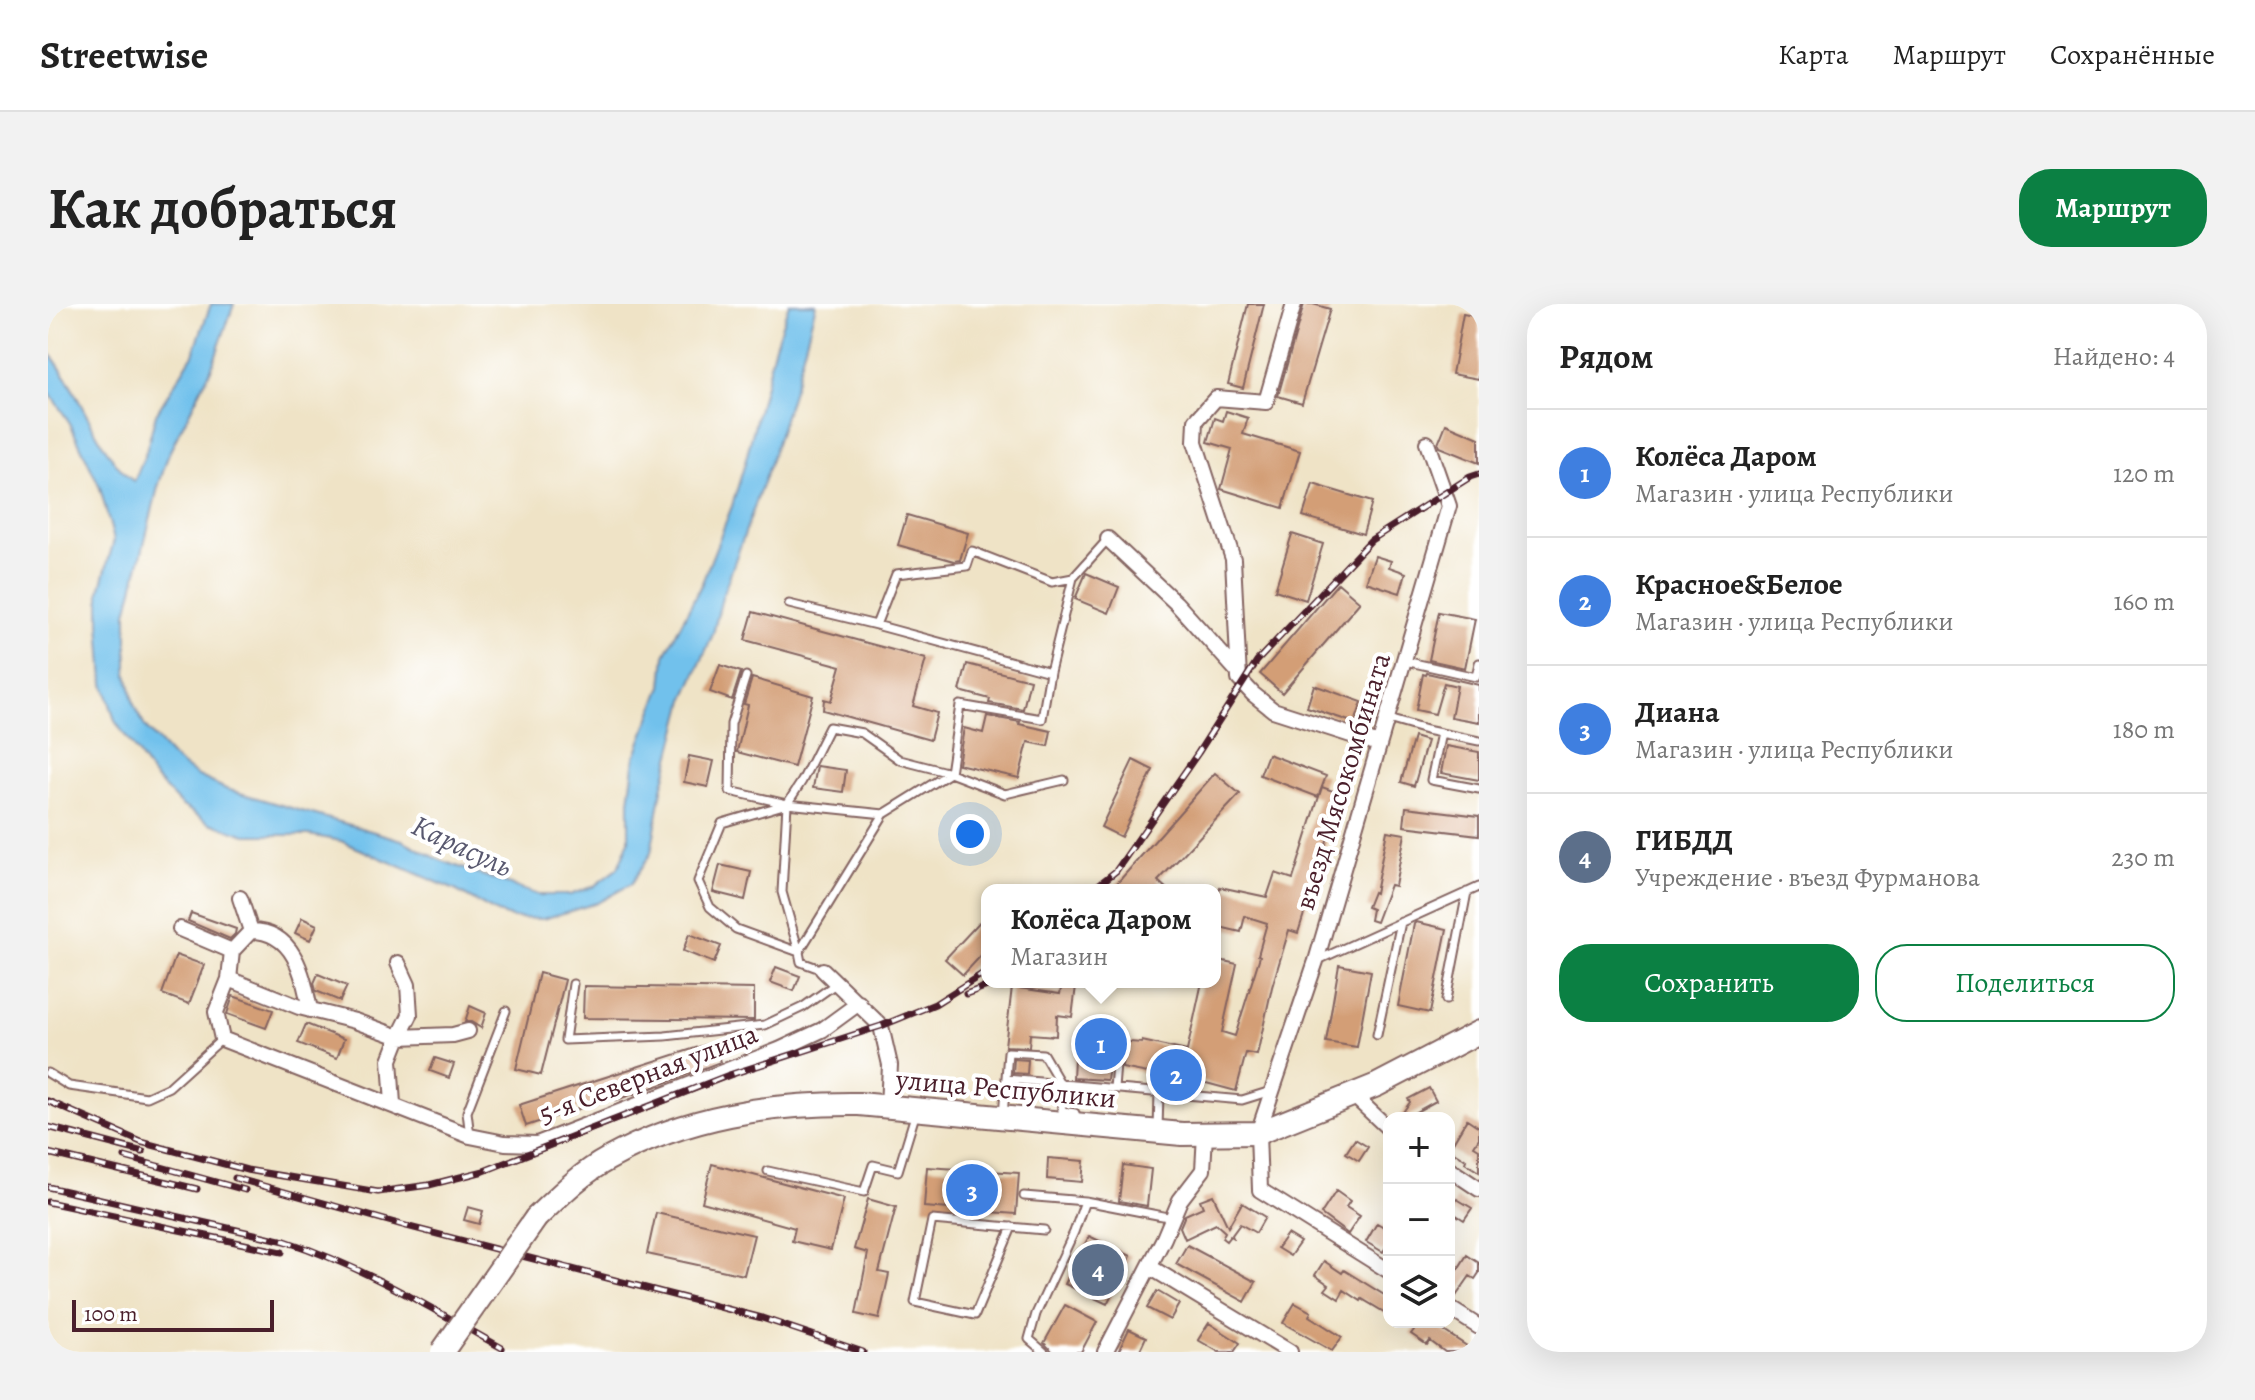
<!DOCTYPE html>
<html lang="ru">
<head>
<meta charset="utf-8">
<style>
	:root { --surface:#fff; --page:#f2f2f2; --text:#222; --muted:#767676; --line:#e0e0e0; --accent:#0b8043 }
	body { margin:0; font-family:Alegreya,serif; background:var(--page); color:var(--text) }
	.controls { position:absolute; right:24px; bottom:24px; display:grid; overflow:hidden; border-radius:16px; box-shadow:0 8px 32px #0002 }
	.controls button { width:72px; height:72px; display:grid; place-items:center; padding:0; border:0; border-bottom:2px solid var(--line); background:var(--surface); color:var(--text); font:40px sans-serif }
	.scale { position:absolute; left:24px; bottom:20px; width:202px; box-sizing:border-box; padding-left:8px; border:4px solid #4a1f2b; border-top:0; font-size:22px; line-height:28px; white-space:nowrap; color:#4a1f2b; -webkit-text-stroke:6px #fff; paint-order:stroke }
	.you { position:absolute; left:922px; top:530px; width:28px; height:28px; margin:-20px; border:6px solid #fff; border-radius:50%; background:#1a73e8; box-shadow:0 0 0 12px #1a73e833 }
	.badge { display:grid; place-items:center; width:52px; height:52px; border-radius:50%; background:var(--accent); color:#fff; font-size:26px; font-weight:700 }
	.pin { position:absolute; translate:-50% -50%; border:4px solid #fff; box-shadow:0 2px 8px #0006 }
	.popup { position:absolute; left:933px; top:580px; width:240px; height:104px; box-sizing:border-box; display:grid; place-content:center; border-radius:16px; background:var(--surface); filter:drop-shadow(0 2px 6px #0005); font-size:26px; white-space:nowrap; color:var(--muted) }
	.popup b { font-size:30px; color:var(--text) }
	.popup::after { content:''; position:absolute; left:50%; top:100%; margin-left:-16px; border:16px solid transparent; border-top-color:var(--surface) }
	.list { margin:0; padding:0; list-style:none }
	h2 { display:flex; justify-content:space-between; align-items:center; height:104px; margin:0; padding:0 32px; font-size:34px }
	h2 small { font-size:26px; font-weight:400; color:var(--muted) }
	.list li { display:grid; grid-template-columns:52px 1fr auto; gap:24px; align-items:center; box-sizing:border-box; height:128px; padding:0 32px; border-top:2px solid var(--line) }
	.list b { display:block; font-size:30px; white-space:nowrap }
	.list p { margin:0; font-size:26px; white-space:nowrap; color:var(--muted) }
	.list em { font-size:26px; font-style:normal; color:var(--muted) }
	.actions { display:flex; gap:16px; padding:24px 32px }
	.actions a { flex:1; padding:18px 0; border:2px solid var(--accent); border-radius:32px; text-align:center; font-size:28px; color:var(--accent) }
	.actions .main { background:var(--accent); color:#fff }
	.icon { flex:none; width:44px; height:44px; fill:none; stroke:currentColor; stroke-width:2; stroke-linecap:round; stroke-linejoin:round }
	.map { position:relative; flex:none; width:1431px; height:1048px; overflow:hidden; border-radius:32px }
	header { display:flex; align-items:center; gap:48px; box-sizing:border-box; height:112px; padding:0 40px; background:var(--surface); border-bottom:2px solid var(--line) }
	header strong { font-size:38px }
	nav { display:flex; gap:44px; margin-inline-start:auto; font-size:28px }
	.intro { display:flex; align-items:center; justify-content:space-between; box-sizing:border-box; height:192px; padding:0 48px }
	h1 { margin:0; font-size:56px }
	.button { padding:20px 36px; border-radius:32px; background:var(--accent); color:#fff; font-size:28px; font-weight:700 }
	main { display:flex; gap:48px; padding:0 48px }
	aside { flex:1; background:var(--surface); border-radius:32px; box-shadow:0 8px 32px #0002 }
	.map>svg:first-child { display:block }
	.water { fill:#71c1ec; stroke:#5e708c; stroke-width:2 }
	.building { fill:#d39e76 }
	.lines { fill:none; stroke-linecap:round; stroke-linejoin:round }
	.service-casing { stroke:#846461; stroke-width:11 }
	.minor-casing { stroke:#846461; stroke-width:18 }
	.primary-casing { stroke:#846461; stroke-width:26 }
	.service { stroke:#fff; stroke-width:7 }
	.minor { stroke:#fff; stroke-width:14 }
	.primary { stroke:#fff; stroke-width:22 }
	.rail-casing { stroke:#4a1f2b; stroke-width:7 }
	.rail { stroke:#fff; stroke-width:4; stroke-dasharray:12; stroke-linecap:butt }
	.primary-bridge-casing { stroke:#846461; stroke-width:26; stroke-linecap:butt }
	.primary-bridge { stroke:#fff; stroke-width:22 }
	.labels { text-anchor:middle; stroke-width:8; stroke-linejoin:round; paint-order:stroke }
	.street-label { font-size:28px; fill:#4a1f2b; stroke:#fff }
	.water-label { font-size:30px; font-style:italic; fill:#58586f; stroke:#fff }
</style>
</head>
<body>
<header>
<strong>Streetwise</strong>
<nav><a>Карта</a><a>Маршрут</a><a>Сохранённые</a></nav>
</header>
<div class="intro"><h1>Как добраться</h1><a class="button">Маршрут</a></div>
<main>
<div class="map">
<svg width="1431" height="1048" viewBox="0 0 1431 1048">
	<rect width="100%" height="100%" fill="#fff"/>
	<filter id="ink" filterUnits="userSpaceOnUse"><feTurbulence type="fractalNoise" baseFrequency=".0125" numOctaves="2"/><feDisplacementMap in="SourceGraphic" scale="16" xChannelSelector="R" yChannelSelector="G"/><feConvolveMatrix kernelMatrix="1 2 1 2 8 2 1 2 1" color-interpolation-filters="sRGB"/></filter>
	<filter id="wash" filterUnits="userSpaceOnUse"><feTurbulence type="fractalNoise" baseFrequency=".006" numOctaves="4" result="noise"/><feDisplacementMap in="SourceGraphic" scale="32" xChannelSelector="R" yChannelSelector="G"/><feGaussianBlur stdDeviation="1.8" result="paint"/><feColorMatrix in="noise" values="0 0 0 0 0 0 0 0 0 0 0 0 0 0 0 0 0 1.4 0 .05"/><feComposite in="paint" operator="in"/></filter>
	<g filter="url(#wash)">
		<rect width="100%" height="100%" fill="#efe3c6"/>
		<path class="water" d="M163 0H186L163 65 121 149 110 183 79 309V370L86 401 97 423 126 455 148 471 178 485 354 536 392 556 490 591H522L546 582 570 564 581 537V497L587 453 614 382 617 351 654 279 684 202 697 159 727 41 741 0H768L746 83 722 159 674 293 665 330 638 392 614 485 603 549 583 580 549 599 495 615 465 614 449 609 407 586 293 537 261 531H198L162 519 133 501 106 473 67 417 56 380 52 319V287L66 236 52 184 22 119 0 87V47C31 85 50 149 86 178L98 148 108 110 145 50Z"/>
		<g id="blocks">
			<path class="building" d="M1200 0H1216L1195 84 1180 80Z
				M1256 0H1265L1282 5 1254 99 1230 92Z
				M1415 10 1431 13V75L1404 70Z
				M1178 107 1200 114 1195 130 1252 147 1235 204 1173 185 1184 145 1160 138 1167 114 1175 117Z
				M1398 120 1431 134V159L1391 143 1390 140Z
				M1265 180 1324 198 1315 230 1255 212Z
				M859 211 920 229 912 256 906 257 850 241Z
				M1244 230 1275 240 1258 296 1227 286Z
				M1327 252 1343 257 1341 263 1358 269 1352 289 1318 278Z
				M1038 269 1071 283 1061 309 1027 295Z
				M1290 279 1312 298 1234 389 1212 370Z
				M705 308 878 355 865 402 889 409 882 436 775 406 776 395 783 397 793 362 697 336Z
				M1391 308 1427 315 1417 364 1381 356Z
				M919 360 982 376 975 405 941 399 942 395 912 387Z
				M672 361 693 368 684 396 662 388Z
				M1379 369 1431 381V418L1403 413 1409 382 1396 379 1387 410 1368 406 1375 370 1378 371Z
				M704 374 765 392 746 463 689 448 700 401 696 400Z
				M1266 381 1314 398 1307 419 1259 403Z
				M939 412 972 418 971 420 1003 427 1000 442 980 438 971 474 910 460 916 424 935 429Z
				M1366 433 1379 437 1366 482 1353 478Z
				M1398 442 1431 448V476L1393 469Z
				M1220 450 1278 472 1270 493 1212 471Z
				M641 452 666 457 660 483 636 478Z
				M1085 456 1105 466 1073 533 1053 523Z
				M769 462 798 466 795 488 765 484Z
				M1167 469 1192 490 1110 577 1120 586H1063Z
				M1274 483 1293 490 1290 501 1250 629 1241 626 1224 683 1209 751 1198 749 1188 787 1147 776 1146 778 1074 764 1075 747 1070 741 1066 742 1063 746 1059 776 1025 774 1027 734 1094 739V737L1139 747 1154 678H1167V655L1189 660 1174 728 1187 732 1212 652 1210 651 1219 619 1197 612 1193 628 1167 622V605L1172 583 1219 593 1227 569 1245 575Z
				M1358 503 1431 512V531L1356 522Z
				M1339 527 1357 530 1347 582 1342 581 1328 618 1322 616 1324 605 1319 603 1325 588 1327 589Z
				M672 561 703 568 697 596 665 588Z
				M143 609 188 625 187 630 182 635 140 617Z
				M939 610V645L915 671 897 655Z
				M254 614 269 621 262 636 247 629Z
				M1368 618 1399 625 1382 709 1350 702 1366 620Z
				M641 630 673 642 666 659 635 647Z
				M128 651 156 661 141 700 114 690Z
				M1291 661 1323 667 1309 743 1278 738Z
				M728 663 752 672 746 687 722 678Z
				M491 669 517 676 493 771 468 765Z
				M270 670 299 682 292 697 268 687 266 679Z
				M1014 680 1028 682 1024 713 1009 711 1008 732 982 730 981 743 957 742 964 683 1012 690Z
				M536 682 706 685V716L535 714Z
				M185 692 225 706 218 724 179 710Z
				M422 702 438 709 433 724 423 718H417Z
				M258 720 296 735 289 754 250 739Z
				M666 738 672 758 612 781 568 796 567 793 478 822 471 801Z
				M387 754 406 760 401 774 382 767Z
				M966 755 980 756 979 770 965 769Z
				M1381 784 1388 797 1357 814H1351L1362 798 1360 795Z
				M1419 815 1431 823V834L1426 842 1431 845V868L1417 859 1418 856 1401 845Z
				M1307 835 1320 843 1311 857 1298 849Z
				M1000 854 1036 857 1034 878 999 875Z
				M664 860 796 895 783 946 744 937 747 924 654 898Z
				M1075 861 1103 865 1099 902 1071 897Z
				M879 863 971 869 968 910 876 903Z
				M1288 887 1302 897 1298 903 1312 912 1300 930 1273 910Z
				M1165 891 1180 923 1194 899 1217 913 1208 929 1192 920 1184 931 1185 934 1182 932 1178 937 1174 934 1177 928 1168 920 1137 935 1132 923 1137 911 1155 903 1152 896Z
				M820 895 848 903 831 968 841 970 831 1015 808 1010 820 949 806 945Z
				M1409 895 1424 904 1416 916 1402 907Z
				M420 903 435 907 431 920 416 916Z
				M608 909 706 931 696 971 599 950Z
				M1329 919 1341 926V938L1335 948 1318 938Z
				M1239 930 1252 938 1242 952 1229 944Z
				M1041 932 1083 952 1059 1000 1017 980Z
				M1139 941 1208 978 1197 998 1128 960Z
				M1419 951 1431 959V969L1427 975 1422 972 1406 995 1401 994V970L1405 973Z
				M1276 957 1294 969 1296 966 1341 994V1011L1314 995 1313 997 1296 986 1291 995 1277 986 1281 981 1267 971Z
				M1109 987 1131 1000 1122 1016 1099 1004Z
				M1247 999 1263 1008 1261 1012 1294 1033 1284 1047 1235 1019Z
				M1017 1001 1049 1018 1033 1048H1005L996 1039Z
				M1372 1018H1382L1428 1048H1397L1382 1037 1379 1041 1363 1030Z
				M1161 1019 1192 1039 1186 1048H1171L1150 1036Z
				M1081 1025 1098 1033 1091 1048H1070Z"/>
		</g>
	</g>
	<g filter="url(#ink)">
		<use href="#blocks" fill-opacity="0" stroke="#846461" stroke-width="2"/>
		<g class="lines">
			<g class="service-casing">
				<path id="service" d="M741 300 828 321 848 270 919 262 924 247 1004 278 1025 274 1060 235
					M1357 357 1428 373 1431 359
					M1002 368 1025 274
					M698 372 683 420 682 487 739 500 754 477 781 423 814 429 852 456 902 469 912 401 994 415 1002 368 828 321
					M1340 415 1378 426 1431 437
					M1393 429 1383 476 1431 485
					M739 500 734 588 751 648 688 625 662 603 650 577 674 519 739 500 836 510 902 469 957 490 1016 476
					M1270 656 1431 583
					M775 666 753 658 751 648 836 510
					M525 680 517 736 617 732 717 721 755 703 789 679
					M1398 696 1419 588
					M1329 731 1353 618
					M0 769 21 782 99 793 121 783 174 735
					M958 775 1194 796 1223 787
					M1066 785 1069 747
					M955 812 960 748 995 750 1012 779 1014 807 1027 809 1029 815
					M1110 826 1111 789
					M422 832 419 808 458 707
					M720 867 816 888 825 861 850 867 868 808
					M976 892 1037 897
					M964 923 927 1011 867 998 884 916 996 926
					M996 1048 981 1035 988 1010 1026 928 1037 897 1125 914"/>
			</g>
			<g class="minor-casing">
				<path id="minor" d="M1246 0 1218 98 1168 94 1148 117 1147 138 1185 255 1191 375 1205 390 1225 406 1331 440
					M1060 235 1128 299 1190 368
					M132 625 184 647
					M203 627C247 627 255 671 262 706
					M350 659 360 681 362 711 351 733 307 717 251 703 181 675 168 708 174 735 422 832 457 839 489 840 731 746 774 726 811 699
					M775 666 833 722 842 761 840 803
					M181 675 184 647 203 627 192 594
					M1305 791 1341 825
					M345 800 342 756 351 733 405 731 420 727
					M1401 865 1431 885
					M1102 963 1242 1048
					M1341 967 1212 886 1210 829 1268 657 1401 202 1379 139
					M1401 1004 1431 1023
					M1057 1048 1116 934 1132 896 1155 866 1157 830"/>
			</g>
			<g class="primary-casing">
				<path id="primary" d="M488 914C510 893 532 870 560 855 638 812 723 799 811 800L1134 830 1210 829 1329 781 1431 728"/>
			</g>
			<use href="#service" class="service"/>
			<use href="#minor" class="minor"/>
			<use href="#primary" class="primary"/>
			<g class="rail-casing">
				<path id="rail" d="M1044 586 1068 567 1150 449 1209 357 1323 236 1422 173 1431 170
					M918 690 950 678
					M0 797 93 838 199 866 330 888 381 881 436 867 681 771 833 722 887 700 939 667
					M0 823 95 848
					M0 849 149 885
					M77 853 197 886
					M187 874 358 922 714 1014 815 1048
					M0 883 237 937C314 962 383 1004 454 1044
					M0 898 234 948"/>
			</g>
			<use href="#rail" class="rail"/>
			<g class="primary-bridge-casing">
				<path id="primary-bridge" d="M394 1048 488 914"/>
			</g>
			<use href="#primary-bridge" class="primary-bridge"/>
		</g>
	</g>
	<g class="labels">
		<g class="street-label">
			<text transform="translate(1294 477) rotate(-73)" y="10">въезд Мясокомбината</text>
			<text transform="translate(600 769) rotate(-21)" y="10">5-я Северная улица</text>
			<text transform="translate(958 784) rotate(5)" y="10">улица Республики</text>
		</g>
		<g class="water-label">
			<text transform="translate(414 542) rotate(25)" y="10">Карасуль</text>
		</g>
	</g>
</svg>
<div class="controls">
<button>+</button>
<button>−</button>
<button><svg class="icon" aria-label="layers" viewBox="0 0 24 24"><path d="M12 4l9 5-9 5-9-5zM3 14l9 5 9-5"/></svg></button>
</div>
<div class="scale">100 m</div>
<div class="you"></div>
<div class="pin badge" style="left:1053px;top:740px;background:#3f7fe0">1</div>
<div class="popup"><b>Колёса Даром</b>Магазин</div>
<div class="pin badge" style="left:1128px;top:771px;background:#3f7fe0">2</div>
<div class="pin badge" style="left:924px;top:886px;background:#3f7fe0">3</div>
<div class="pin badge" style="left:1050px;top:966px;background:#5c6f8a">4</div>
</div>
<aside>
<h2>Рядом<small>Найдено: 4</small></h2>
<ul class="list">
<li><span class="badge" style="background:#3f7fe0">1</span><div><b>Колёса Даром</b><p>Магазин · улица Республики</p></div><em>120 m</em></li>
<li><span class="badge" style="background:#3f7fe0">2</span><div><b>Красное&amp;Белое</b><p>Магазин · улица Республики</p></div><em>160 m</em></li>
<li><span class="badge" style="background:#3f7fe0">3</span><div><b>Диана</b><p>Магазин · улица Республики</p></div><em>180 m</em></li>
<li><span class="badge" style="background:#5c6f8a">4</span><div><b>ГИБДД</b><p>Учреждение · въезд Фурманова</p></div><em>230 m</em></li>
</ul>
<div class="actions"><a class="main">Сохранить</a><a>Поделиться</a></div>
</aside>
</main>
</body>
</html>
